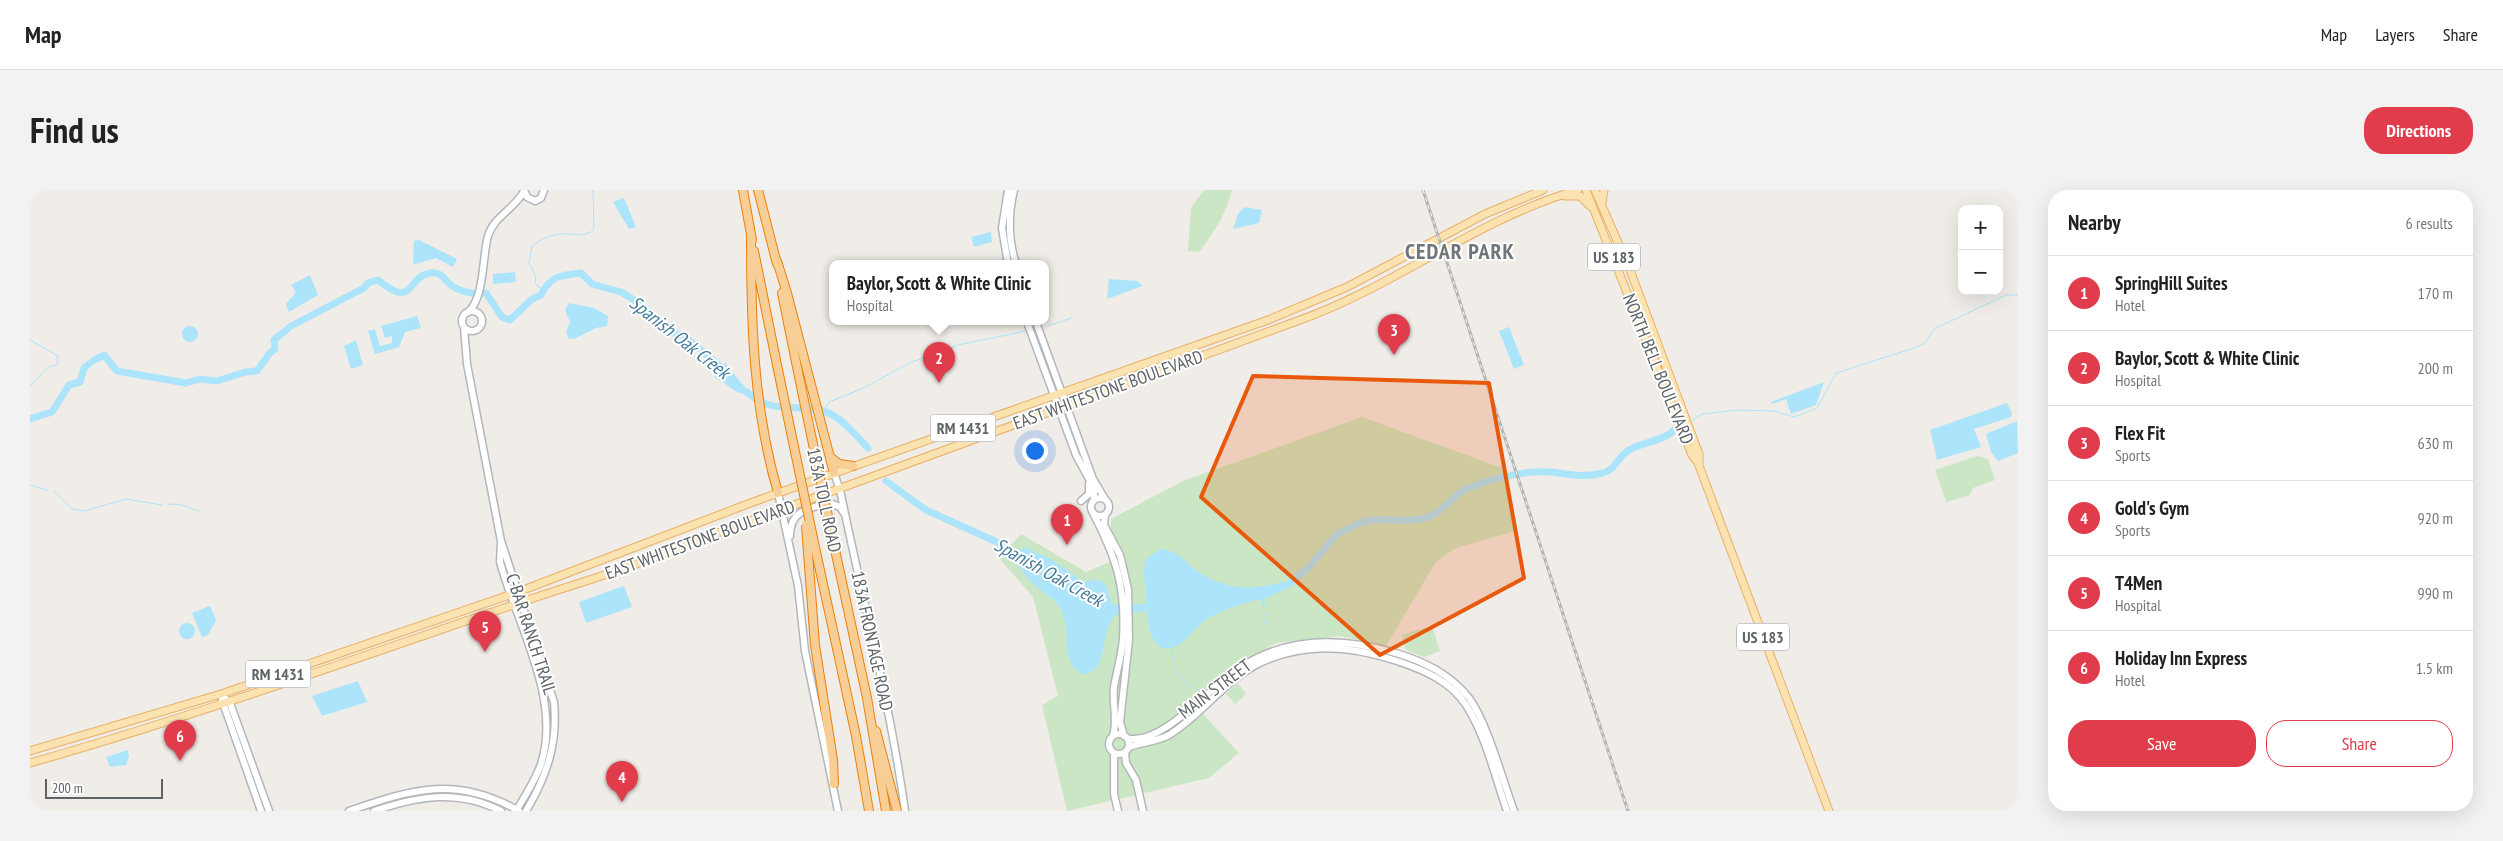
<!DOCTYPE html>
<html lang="en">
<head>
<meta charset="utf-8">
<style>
	:root { --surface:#fff; --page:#f2f2f2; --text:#222; --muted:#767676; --line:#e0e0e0; --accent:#e13c4b }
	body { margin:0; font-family:"PT Sans Narrow",sans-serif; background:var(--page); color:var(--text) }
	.controls { position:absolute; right:15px; top:15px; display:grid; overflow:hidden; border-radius:10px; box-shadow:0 5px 20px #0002 }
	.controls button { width:45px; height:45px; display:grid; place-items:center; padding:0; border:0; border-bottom:1px solid var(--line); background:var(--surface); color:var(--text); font:25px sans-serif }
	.scale { position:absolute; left:15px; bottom:12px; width:118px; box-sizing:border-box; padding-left:5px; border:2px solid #5e6366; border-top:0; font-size:14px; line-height:18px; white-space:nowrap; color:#5e6366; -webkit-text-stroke:4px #fff; paint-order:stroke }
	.you { position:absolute; left:1004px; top:260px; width:18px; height:18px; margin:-12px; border:4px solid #fff; border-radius:50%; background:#1a73e8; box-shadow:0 0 0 8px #1a73e833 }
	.badge { display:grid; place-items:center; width:32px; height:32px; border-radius:50%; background:var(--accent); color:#fff; font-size:16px; font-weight:700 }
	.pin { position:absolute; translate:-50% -41px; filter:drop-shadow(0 1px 2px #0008) }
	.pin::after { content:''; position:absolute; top:26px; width:18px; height:15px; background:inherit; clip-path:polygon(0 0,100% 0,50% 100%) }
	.popup { position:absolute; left:799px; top:70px; width:220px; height:65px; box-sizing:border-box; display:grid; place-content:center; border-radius:10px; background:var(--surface); filter:drop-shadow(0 1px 4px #0005); font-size:16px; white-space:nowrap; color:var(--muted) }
	.popup b { font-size:19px; color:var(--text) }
	.popup::after { content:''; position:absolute; left:50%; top:100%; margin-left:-10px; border:10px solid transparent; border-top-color:var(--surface) }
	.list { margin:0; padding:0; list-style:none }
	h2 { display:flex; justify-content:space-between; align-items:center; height:65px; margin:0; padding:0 20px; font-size:21px }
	h2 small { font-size:16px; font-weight:400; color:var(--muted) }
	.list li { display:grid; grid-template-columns:32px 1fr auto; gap:15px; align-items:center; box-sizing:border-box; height:75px; padding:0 20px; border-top:1px solid var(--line) }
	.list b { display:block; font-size:19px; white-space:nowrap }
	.list p { margin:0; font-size:16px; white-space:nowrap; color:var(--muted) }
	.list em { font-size:16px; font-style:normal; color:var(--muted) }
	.actions { display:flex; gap:10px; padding:15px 20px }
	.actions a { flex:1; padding:11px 0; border:1px solid var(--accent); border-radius:20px; text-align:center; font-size:18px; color:var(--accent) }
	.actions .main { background:var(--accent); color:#fff }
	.map { position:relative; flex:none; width:1988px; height:621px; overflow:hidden; border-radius:20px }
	header { display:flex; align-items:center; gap:30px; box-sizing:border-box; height:70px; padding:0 25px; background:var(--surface); border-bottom:1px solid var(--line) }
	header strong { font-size:24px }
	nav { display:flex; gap:28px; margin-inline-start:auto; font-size:18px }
	.intro { display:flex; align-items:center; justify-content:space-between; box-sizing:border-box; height:120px; padding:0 30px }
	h1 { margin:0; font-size:35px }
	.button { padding:12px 22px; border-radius:20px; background:var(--accent); color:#fff; font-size:18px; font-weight:700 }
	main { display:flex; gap:30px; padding:0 30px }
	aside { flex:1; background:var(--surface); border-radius:20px; box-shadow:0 5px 20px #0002 }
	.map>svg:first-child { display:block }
	.green { fill:#cbe6c5 }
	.water { fill:#ace5fb }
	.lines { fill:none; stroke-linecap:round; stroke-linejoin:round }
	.stream { stroke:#ace5fb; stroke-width:1 }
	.river { stroke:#ace5fb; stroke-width:7 }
	.secondary-casing { stroke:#b3b7bb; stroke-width:9 }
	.primary-casing { stroke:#eaaf65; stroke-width:9 }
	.highway-casing { stroke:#ea800d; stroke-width:10 }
	.secondary { stroke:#fff; stroke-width:6 }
	.primary { stroke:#fbe3b1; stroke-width:7 }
	.highway { stroke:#f7cf96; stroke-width:8 }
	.rail-casing { stroke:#b3b4b4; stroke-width:3 }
	.rail { stroke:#fff; stroke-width:1; stroke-dasharray:4; stroke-linecap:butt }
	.highway-bridge-casing { stroke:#ea800d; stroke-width:10; stroke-linecap:butt }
	.highway-bridge { stroke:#f7cf96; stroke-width:8 }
	.marked { fill:#e8590c; fill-opacity:0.2; stroke:#e8590c; stroke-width:4; stroke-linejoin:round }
	.labels { text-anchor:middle; stroke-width:4; stroke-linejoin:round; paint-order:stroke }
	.shield { fill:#fff; stroke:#8e9294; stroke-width:1 }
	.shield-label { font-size:16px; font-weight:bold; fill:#5e6366 }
	.street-label { font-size:18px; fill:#5e6366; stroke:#fff }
	.water-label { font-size:19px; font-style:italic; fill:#437c9b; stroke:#fff }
	.district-label { font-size:22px; font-weight:bold; letter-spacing:1px; fill:#6f7578; stroke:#fff }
</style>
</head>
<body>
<header>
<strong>Map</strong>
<nav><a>Map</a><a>Layers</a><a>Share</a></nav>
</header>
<div class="intro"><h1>Find us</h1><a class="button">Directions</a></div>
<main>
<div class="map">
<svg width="1988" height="621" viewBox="0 0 1988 621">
	<rect width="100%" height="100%" fill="#f0ece7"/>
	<path class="green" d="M1174 0H1202C1195 26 1185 41 1169 62L1158 61 1161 18Z
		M1332 227 1472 278 1485 341 1426 358 1406 372 1356 456 1310 446 1246 453 1197 480 1161 511 1209 563 1179 588 1037 621 1012 515 1028 506 1003 407 969 368 991 344 1056 382 1080 372 1081 329 1153 291Z
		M1947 266 1958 269 1965 290 1943 298 1940 305 1916 312 1905 280Z
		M1402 436 1410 461 1394 467 1376 460 1371 445Z
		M1208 493 1216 504 1205 514 1196 504Z"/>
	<path class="water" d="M594 8 606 37 599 39 583 12Z
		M1214 17 1232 20 1229 33 1203 39 1208 24Z
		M961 42 962 52 944 57 941 47Z
		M389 50 427 69 423 77 406 68 385 74 383 73 384 51Z
		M485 82 486 92 463 94V84Z
		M280 85 288 105 259 122 256 114 266 102 261 95Z
		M1079 89 1108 91 1112 96 1077 109Z
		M539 113 564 118 578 126 577 136 566 138 544 149 538 148 536 142 540 132 535 120Z
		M387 126 391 138 375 142 369 157 345 164 338 141 345 139 350 156 362 153V146L355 148 351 136Z
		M152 144a8 8 0 1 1 16 0a8 8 0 1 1-16 0Z
		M1479 137 1494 175 1484 179 1469 141Z
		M326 150 333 175 321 179 314 156Z
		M695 173 723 207 707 202 684 186 686 181Z
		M1794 192 1786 215 1761 224 1756 209 1742 214 1741 212Z
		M1977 213 1982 223 1981 227 1944 239 1951 257 1907 270 1900 240Z
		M1987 231 1988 263 1968 271 1961 262 1956 244Z
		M993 357 1019 368 1053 391 1069 390 1076 395 1082 414H1116L1114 378 1116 369 1130 359C1148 361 1153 370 1166 380 1194 400 1221 401 1252 392L1257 395 1256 399 1234 409 1236 417 1232 415 1231 409C1213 413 1192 420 1177 429 1166 436 1158 450 1148 455 1124 469 1117 438 1117 421L1085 425C1071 438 1077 470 1064 480 1061 482 1056 483 1053 485 1027 468 1043 446 1032 422 1026 408 1013 403 1002 393 996 386 988 376 984 368Z
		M594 396 602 417 556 433 549 412Z
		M180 416 186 430 178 445 172 447 162 423Z
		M149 441a8 8 0 1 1 16 0a8 8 0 1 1-16 0Z
		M328 491 337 512 292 526 282 506Z
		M98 560 99 566 96 575 80 577 76 567Z"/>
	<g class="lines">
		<path class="stream" d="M509 106 511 99 505 93 506 87 499 73 502 56C511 49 522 44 533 44 544 43 557 49 564 38L563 0
			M1017 136 1042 128
			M0 150 28 166 27 175 18 177 0 196
			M794 221 799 212 834 198 879 173 928 155 996 141
			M1660 232 1672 224 1708 220 1744 221 1764 227 1787 218 1806 183 1887 157 1895 153 1904 139 1976 105H1988
			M0 295 17 300
			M24 301 42 319 54 321 96 309 132 315
			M138 314 152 315 169 321
			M1234 423 1238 439
			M1141 457C1143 469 1143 483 1153 491 1159 495 1164 496 1169 502"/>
		<path class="river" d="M63 171 74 165 87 181 156 193 170 189 187 191 215 182 227 181 239 164 245 159 244 150 261 136 334 98 338 93 348 90C385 120 375 88 400 83 412 81 415 91 422 96 432 103 444 104 456 103L472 127 480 130 502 109 511 105C521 85 530 86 551 83L562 94 591 102 612 115 641 142 654 146 697 182
			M717 202C739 224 766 214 793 221 811 226 826 246 838 258
			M0 229 22 222 39 195 50 192 54 178 59 174
			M856 291 896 320 967 352 994 370
			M1323 336C1346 323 1371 335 1395 328 1412 324 1422 305 1438 298 1464 288 1492 280 1520 282 1539 284 1552 288 1573 283 1587 279 1588 265 1601 259 1617 251 1636 251 1648 236
			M1249 397 1257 395 1279 377 1307 344 1320 338"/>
		<g class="secondary-casing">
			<path id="secondary" d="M494 0 497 7 505 11 511 8 514 0
				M978 0 972 38 978 74
				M984 0C978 25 978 49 986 74
				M432 131a10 10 0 1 1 20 0a10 10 0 1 1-20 0Z
				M437 123C455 109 452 67 458 46 464 26 485 19 494 1
				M997 132 1046 265 1064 298V310
				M1006 132 1063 289 1075 309
				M434 137 437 174 471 351 524 512C528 553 517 586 496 621
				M804 283 810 300C832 407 860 513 875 621
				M748 303 768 396 775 461 808 621
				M1061 317a9 9 0 1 1 18 0a9 9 0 1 1-18 0Z
				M1051 311 1059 304V294
				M1063 323C1086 367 1096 397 1093 448 1092 464 1087 480 1084 497 1082 513 1088 530 1083 546
				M1075 325 1074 335 1090 365 1098 399 1099 450 1090 532 1094 546
				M760 346C760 320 779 318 800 313L810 317 814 323
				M471 352 470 372C487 435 532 509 511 574 505 591 495 606 486 621
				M191 504 200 513 239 621
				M192 510 231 621
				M1079 554a10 10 0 1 1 20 0a10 10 0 1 1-20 0Z
				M1097 548C1130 558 1181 496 1209 478 1258 446 1312 447 1366 463 1395 472 1420 484 1439 508 1457 532 1473 591 1484 621
				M1099 557C1112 552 1126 552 1139 545 1170 526 1192 494 1224 476 1270 451 1320 455 1367 471 1394 480 1420 491 1436 515 1456 546 1465 587 1477 621
				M1084 563V604L1088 621
				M1095 563 1096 573 1106 590 1113 621
				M319 621C383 599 426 585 489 621
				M344 621C388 606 428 599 471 621"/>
		</g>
		<g class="primary-casing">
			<path id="primary" d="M1556 0 1662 265 1668 273 1799 621
				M1565 0 1600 80 1669 264V273
				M1535 6H1550L1560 16
				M1572 13 1574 0
				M0 561 191 504 488 402 723 312 1238 130 1317 97 1455 24 1513 0
				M0 573C165 526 327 468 489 413 523 401 558 391 592 379 644 361 695 339 748 321 922 259 1096 193 1270 130 1367 95 1449 28 1548 0"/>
		</g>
		<g class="highway-casing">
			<path id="highway" d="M713 0 722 50
				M728 0 747 74
				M721 45C721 133 723 217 748 303
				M724 61 747 175
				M747 71 757 103 804 283
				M752 103 768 182
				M800 267 809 274 823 276
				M801 341 837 508 856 621
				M783 348 826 546 839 621
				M777 350 785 455 803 570 804 594
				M846 541 867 621"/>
		</g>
		<use href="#secondary" class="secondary"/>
		<use href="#primary" class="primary"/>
		<use href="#highway" class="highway"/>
		<g class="rail-casing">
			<path id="rail" d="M1393 0 1598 621"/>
		</g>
		<use href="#rail" class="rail"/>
		<g class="highway-bridge-casing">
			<path id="highway-bridge" d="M747 175 783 348
				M768 182 801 341
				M776 335 777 350"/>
		</g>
		<use href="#highway-bridge" class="highway-bridge"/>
	</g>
	<path class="marked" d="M1223 186 1459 193 1494 388 1350 465 1171 307Z"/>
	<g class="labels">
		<g class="shield">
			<rect x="1558" y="53.5" width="52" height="27" rx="4"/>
			<rect x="900.5" y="224.5" width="65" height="27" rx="4"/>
			<rect x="1707" y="433.5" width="52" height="27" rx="4"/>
			<rect x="215.5" y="470.5" width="65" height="27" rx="4"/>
		</g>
		<g class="shield-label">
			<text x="1584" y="73">US 183</text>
			<text x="933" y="244">RM 1431</text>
			<text x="1733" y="453">US 183</text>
			<text x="248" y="490">RM 1431</text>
		</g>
		<g class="street-label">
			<text transform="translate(1628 179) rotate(68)" y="6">NORTH BELL BOULEVARD</text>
			<text transform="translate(1078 200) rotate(-20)" y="6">EAST WHITESTONE BOULEVARD</text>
			<text transform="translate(794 310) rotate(78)" y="6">183A TOLL ROAD</text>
			<text transform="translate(670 350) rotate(-20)" y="6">EAST WHITESTONE BOULEVARD</text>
			<text transform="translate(501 444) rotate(72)" y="6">C-BAR RANCH TRAIL</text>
			<text transform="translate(842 451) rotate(78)" y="6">183A FRONTAGE ROAD</text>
			<text transform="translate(1185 499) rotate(-37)" y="6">MAIN STREET</text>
		</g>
		<g class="water-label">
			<text transform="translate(650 147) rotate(38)" y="7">Spanish Oak Creek</text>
			<text transform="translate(1019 382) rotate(29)" y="7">Spanish Oak Creek</text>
		</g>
		<g class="district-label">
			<text x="1430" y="69">CEDAR PARK</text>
		</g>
	</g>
</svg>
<div class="controls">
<button>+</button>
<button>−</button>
</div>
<div class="scale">200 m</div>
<div class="you"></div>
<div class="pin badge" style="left:1037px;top:355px">1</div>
<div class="pin badge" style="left:909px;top:193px">2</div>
<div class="popup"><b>Baylor, Scott &amp; White Clinic</b>Hospital</div>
<div class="pin badge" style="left:1364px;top:165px">3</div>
<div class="pin badge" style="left:592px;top:612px">4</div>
<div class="pin badge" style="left:455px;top:462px">5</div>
<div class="pin badge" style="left:150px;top:571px">6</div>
</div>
<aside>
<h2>Nearby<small>6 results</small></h2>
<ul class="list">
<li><span class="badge">1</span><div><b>SpringHill Suites</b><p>Hotel</p></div><em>170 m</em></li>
<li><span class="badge">2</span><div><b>Baylor, Scott &amp; White Clinic</b><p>Hospital</p></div><em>200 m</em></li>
<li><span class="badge">3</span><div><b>Flex Fit</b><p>Sports</p></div><em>630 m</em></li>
<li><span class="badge">4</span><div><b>Gold's Gym</b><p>Sports</p></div><em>920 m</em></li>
<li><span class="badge">5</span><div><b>T4Men</b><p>Hospital</p></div><em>990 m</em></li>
<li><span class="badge">6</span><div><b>Holiday Inn Express</b><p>Hotel</p></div><em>1.5 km</em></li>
</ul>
<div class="actions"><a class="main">Save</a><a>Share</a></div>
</aside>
</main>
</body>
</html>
